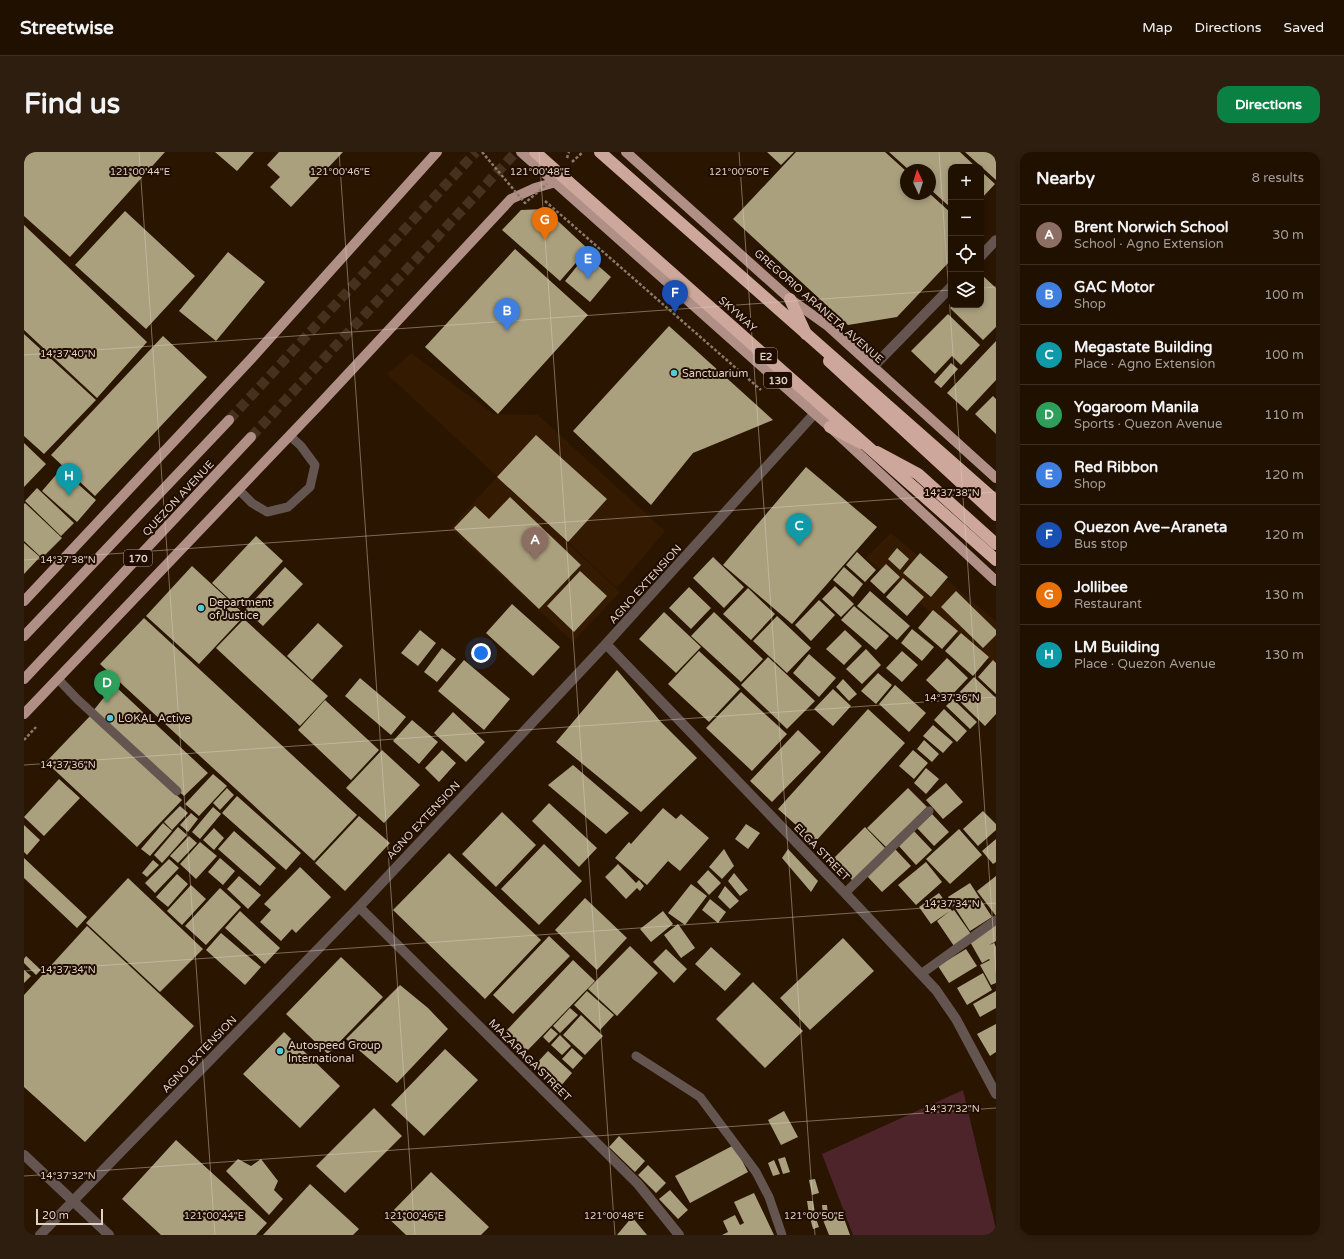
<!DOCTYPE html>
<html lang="en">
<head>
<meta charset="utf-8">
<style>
	:root { --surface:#201000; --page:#2d1e0f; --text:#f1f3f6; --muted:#a29d99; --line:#3d3022; --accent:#0b8043 }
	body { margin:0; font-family:"Varela Round",sans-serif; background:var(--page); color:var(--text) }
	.controls { position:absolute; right:12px; top:12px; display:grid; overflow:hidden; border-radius:8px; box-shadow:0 2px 6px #0003 }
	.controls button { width:36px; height:36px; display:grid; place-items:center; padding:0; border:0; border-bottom:1px solid var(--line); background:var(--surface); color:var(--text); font:20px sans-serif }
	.compass { position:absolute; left:876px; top:12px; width:36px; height:36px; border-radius:50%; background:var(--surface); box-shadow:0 2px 6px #0003; rotate:356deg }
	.scale { position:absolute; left:12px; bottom:10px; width:67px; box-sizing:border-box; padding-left:4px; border:2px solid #dfd1c4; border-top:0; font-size:11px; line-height:14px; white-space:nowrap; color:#dfd1c4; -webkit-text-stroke:3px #200c00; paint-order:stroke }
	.you { position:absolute; left:457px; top:501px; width:14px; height:14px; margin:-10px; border:3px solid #fff; border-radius:50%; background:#1a73e8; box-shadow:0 0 0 6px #1a73e833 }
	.badge { display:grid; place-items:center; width:26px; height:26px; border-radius:50%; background:var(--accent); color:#fff; font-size:13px; font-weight:700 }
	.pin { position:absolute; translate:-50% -33px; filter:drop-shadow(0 1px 2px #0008) }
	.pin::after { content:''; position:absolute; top:21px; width:14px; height:12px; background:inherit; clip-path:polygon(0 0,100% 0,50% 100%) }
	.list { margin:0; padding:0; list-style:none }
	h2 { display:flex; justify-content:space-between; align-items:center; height:52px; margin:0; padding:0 16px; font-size:17px }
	h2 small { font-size:13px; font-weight:400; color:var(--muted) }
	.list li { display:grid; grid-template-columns:26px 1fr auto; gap:12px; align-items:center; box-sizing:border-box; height:60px; padding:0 16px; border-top:1px solid var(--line) }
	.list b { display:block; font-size:15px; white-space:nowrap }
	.list p { margin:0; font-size:13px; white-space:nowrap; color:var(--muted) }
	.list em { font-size:13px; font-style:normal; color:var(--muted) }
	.icon { flex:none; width:22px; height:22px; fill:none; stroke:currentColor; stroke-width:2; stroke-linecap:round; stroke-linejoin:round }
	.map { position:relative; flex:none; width:972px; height:1083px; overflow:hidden; border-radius:12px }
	header { display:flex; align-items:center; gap:24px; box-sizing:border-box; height:56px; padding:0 20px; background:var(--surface); border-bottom:1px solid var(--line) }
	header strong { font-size:19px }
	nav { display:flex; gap:22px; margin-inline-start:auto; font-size:14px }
	.intro { display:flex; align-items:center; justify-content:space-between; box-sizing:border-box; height:96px; padding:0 24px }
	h1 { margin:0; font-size:28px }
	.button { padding:10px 18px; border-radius:12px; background:var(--accent); color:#fff; font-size:14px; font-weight:700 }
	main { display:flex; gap:24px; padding:0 24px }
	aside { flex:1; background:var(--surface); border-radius:12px; box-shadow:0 2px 6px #0003 }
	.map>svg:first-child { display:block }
	.built { fill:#331a00 }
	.green { fill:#4d242a }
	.building { fill:#aaa07e }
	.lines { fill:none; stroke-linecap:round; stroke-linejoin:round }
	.primary-tunnel { stroke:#45311d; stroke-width:10; stroke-dasharray:10 5; stroke-linecap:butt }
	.path { stroke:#8b7a69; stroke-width:2.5; stroke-dasharray:3 2; stroke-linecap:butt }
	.service { stroke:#645550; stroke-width:9 }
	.minor { stroke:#645550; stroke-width:10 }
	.primary { stroke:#b09086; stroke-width:10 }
	.motorway { stroke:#cda79b; stroke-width:12 }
	.path-bridge { stroke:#8b7a69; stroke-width:2.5; stroke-dasharray:3 2; stroke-linecap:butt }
	.motorway-bridge { stroke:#cda79b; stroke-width:12 }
	.ticks { fill:none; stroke:#dfd1c4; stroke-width:1; stroke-opacity:0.45 }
	.poi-dot { fill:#52ccd6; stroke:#200c00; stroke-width:1.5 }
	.labels { text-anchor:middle; stroke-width:4; stroke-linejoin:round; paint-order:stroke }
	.shield { fill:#200c00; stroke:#a69689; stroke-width:1 }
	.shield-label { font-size:10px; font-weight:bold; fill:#dfd1c4 }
	.street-label { font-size:11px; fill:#dfd1c4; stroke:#200c00 }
	.poi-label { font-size:11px; fill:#dfd1c4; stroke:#200c00; text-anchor:start }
	.ticks-label { font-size:10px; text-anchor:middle; fill:#dfd1c4; stroke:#200c00; stroke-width:4; stroke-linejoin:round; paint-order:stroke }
</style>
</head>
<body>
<header>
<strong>Streetwise</strong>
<nav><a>Map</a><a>Directions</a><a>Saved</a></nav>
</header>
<div class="intro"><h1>Find us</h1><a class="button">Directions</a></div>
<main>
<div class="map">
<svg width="972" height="1083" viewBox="0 0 972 1083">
	<rect width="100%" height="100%" fill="#2a1500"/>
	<path class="built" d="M387 201 470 262 514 263 641 379 593 436 363 222Z
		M473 325 596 440 549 490 426 376Z
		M867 381 972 469V515L842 406Z"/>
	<path class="green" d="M939 938 972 1077V1083H829L798 1002Z"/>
	<path class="building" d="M0 0H141L46 105 0 64Z
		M191 0H230L213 19Z
		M255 0H319L267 55 246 35 256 25 243 13Z
		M743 0H770L757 13Z
		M772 0H861L882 19V42H906L927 61V108L873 165 824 173 709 67Z
		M865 0H936L952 15H927V56L906 37V18H885Z
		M941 0H972V28Z
		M957 19 971 32 957 47Z
		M521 57 564 97 536 129 478 78 497 58Z
		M101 59 171 124 122 177 51 113Z
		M0 73 123 190 73 246 0 178Z
		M491 97 564 163 474 262 401 195Z
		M204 100 241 130 192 189 155 159Z
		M562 103 587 125 566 150 541 129Z
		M958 123 972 136V175L959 188 926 156 929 153H957Z
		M924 162 956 193 937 213 928 204 911 222 887 199Z
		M645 174 749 268 669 301 627 353 549 279Z
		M0 182 72 248 20 302 0 284Z
		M139 184 183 225 71 344 27 303Z
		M972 189V228L943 259 923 241Z
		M927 211 934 217 917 236 910 230Z
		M969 244 972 247V282L951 262Z
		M512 283 583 347 544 390 473 325Z
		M0 291 22 312 0 335Z
		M782 315 853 375 768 472 699 413Z
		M37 317 72 348 53 370 18 339Z
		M13 336 50 371 37 384 1 349Z
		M486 345 557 413 515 457 430 376 451 354 465 367Z
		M1 351 38 386 18 406 0 389V352Z
		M232 384 259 409 215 456 188 431Z
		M0 391 16 405 0 422Z
		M873 396 885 407 876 418 864 407Z
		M833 400 852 418 841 430 822 413Z
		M896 401 924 425 907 445 879 421Z
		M689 405 720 435 700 456 669 426Z
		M862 412 876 425 860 442 846 429Z
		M168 414 221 463 175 512 122 464Z
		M261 415 279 432 239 474 221 458Z
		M820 415 839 432 829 445 809 428Z
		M556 419 583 444 550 480 523 454Z
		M879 426 900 445 883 464 862 445Z
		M811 434 830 452 817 465 798 447Z
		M665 435 687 456 667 477 645 456Z
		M724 436 751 462 727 488 699 462Z
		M846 439 886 474 873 488 833 454Z
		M932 439 972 478V483L959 496 917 455Z
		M795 448 811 463 787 489 771 473Z
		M488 452 536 495 509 524 462 481Z
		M830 454 865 484 852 498 817 468Z
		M909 458 934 479 918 497 894 476Z
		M640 460 677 495 652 521 615 487Z
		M690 460 739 507 717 530 667 484Z
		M753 464 787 496 763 521 729 489Z
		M120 466 333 663 290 709 76 512Z
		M220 467 304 544 276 574 192 496Z
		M294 471 319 494 288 528 263 504Z
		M888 477 910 495 898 509 877 491Z
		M396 478 412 491 394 514 377 501Z
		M821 478 838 494 820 513 802 497Z
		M937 481 965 505 949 524 921 499Z
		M418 496 432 507 413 530 400 520Z
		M842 497 857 513 838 532 822 517Z
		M675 499 716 537 685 570 644 532Z
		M878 499 894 513 878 530 862 516Z
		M785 502 812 526 795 545 769 521Z
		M744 505 791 549 763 577 717 533Z
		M923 506 944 526 923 548 902 528Z
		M440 508 486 547 460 578 414 539Z
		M969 508 972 511V542L954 525Z
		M593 518 637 570 673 606 617 660 532 590Z
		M854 521 868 533 852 552 837 539Z
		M950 525 972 546V562L961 574 931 545Z
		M336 526 382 565 367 583 321 544Z
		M819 527 833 542 825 549 812 535Z
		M90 533 184 621 160 644 69 559Z
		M871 533 902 561 885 580 855 552Z
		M809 537 827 554 809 574 790 557Z
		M717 540 763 582 728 619 682 576Z
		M929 547 953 570 946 577 922 554Z
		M301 548 355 598 327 628 274 578Z
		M844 557 881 591 791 690 754 657Z
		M920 557 943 579 933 590 910 568Z
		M429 560 461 590 442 610 410 581Z
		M67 563 158 648 113 695 22 610Z
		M388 568 414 590 395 612 369 589Z
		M909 573 929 590 919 601 899 584Z
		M774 578 797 600 748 650 726 629Z
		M900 588 915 602 908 610 893 597Z
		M358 598 396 633 360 671 322 636Z
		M418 598 432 611 415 630 401 616Z
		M889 598 904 611 890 627 875 614Z
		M549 613 605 661 582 682 524 633Z
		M902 616 915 627 902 642 890 631Z
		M189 622 203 634 175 664 161 652Z
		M35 627 56 646 20 684 0 665Z
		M922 631 939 650 919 667 902 648Z
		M203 636 210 643 196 658 189 651Z
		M884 636 903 655 862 695 843 676Z
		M213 644 277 701 262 718 198 661Z
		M525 651 573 696 555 715 508 669Z
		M156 654 164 661 148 678 140 670Z
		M189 655 197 662 176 687 168 680Z
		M639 656 652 667 657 662 685 686 656 719 644 709 623 733 591 706 605 690 607 692Z
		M959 659 972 672V678L954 694 939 677Z
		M478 660 512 693 472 735 438 702Z
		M167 661 174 667 164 680 156 673Z
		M908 662 925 680 910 694 893 676Z
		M335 664 366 691 321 739 291 711Z
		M139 671 148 679 126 704 117 697Z
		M722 672 736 681 724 697 711 687Z
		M0 673 16 688 3 703 0 700Z
		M154 675 163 683 138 711 130 703Z
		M841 675 862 697 829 729 808 708Z
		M190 676 200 686 190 698 179 688Z
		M935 677 958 703 926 732 902 707Z
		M889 678 908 698 892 713 874 693Z
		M210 679 252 716 236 734 194 697Z
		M165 684 173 691 154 711 146 704Z
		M972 687V710L969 712 958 699Z
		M176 690 193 704 172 727 156 712Z
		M520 692 558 729 515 773 477 737Z
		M700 697 710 714 698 727 685 715Z
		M764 697 794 729 787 740 758 706Z
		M871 697 887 714 858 740 842 723Z
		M425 701 517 788 461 847 369 758Z
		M0 706 63 765 53 776 0 726Z
		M196 706 211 719 199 733 184 720Z
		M145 707 155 716 131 741 121 731Z
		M129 708 135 713 123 725 118 721Z
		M902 710 918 730 892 753 874 733Z
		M594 712 612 731 615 728 620 734 616 739 613 736 602 747 581 725Z
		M276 715 307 745 272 781 268 777 257 789 236 770 247 758 240 752Z
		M684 718 697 731 685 743 673 730Z
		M710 721 724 738 716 744 704 729Z
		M153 722 164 732 144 755 132 745Z
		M215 724 237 743 224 757 203 737Z
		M972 724V764L953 739Z
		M104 726 179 797 136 840 62 771Z
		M946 731 968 765 946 779 924 745Z
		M667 732 683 744 661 773 644 761Z
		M167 733 182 747 158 773 143 759Z
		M701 734 715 749 706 757 694 745Z
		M196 736 217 755 182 793 161 774Z
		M915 741 928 759 930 758 947 782 930 794 913 769 926 759 907 772 895 755Z
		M561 746 603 786 573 818 531 778Z
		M686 747 702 760 694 771 678 758Z
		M216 759 256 796 241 812 201 776Z
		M639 759 649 772 627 790 616 777Z
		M654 772 671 796 657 806 640 783Z
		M972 772V789L965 793 970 791 972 795V831L967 833 956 813 966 808 965 807 958 811 945 788Z
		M63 774 170 874 61 990 0 935V843Z
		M197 781 237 815 221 833 182 798Z
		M525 784 546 804 489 862 469 843Z
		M819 786 850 819 786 878 756 846Z
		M606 794 634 821 593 864 564 837Z
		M687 795 717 822 701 839 671 812Z
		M642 797 663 817 650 831 629 810Z
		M942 797 953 814 925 831 914 814Z
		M2 804 17 818 12 823 0 811V807Z
		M317 805 359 845 304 902 262 862Z
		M549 808 571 829 503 899 482 879Z
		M0 818 7 824 0 831Z
		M959 821 968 838 943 853 933 836Z
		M729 830 779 879 741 916 692 867Z
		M376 833 404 856 424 877 373 931 322 887Z
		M563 839 590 863 576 878 550 853Z
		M972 839V856L956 865 949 852Z
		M546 856 554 863 536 881 529 874Z
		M557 863 579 884 561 903 539 883Z
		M972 872V900L966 904 953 882Z
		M527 876 534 882 525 891 519 885Z
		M260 880 316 934 276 976 219 922Z
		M536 883 547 894 538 903 527 893Z
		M548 896 559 906 549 917 538 907Z
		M421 897 454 928 400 984 367 953Z
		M524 899 548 921 535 936 510 914Z
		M350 956 378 984 321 1041 292 1014Z
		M760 959 774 985 757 993 744 968Z
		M595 984 621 1009 611 1020 585 995Z
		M152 988 243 1071 232 1083H137L98 1047Z
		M710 993 724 1020 666 1051 651 1024Z
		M761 1005 766 1020 759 1022 754 1007Z
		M214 1007 227 1014 237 1007 254 1029 250 1038 259 1047 245 1063 202 1019Z
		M750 1008 756 1022 749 1024 744 1011Z
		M624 1013 642 1031 632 1041 614 1023Z
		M407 1020 465 1075 457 1083H382L363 1065Z
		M791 1027 795 1041 788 1043 785 1028Z
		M286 1032 335 1077 329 1083H239Z
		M646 1038 664 1058 654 1067 635 1047Z
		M730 1041 750 1083H698L704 1080 699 1069 711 1063 716 1073 720 1071 710 1050Z
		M783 1049H789L791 1061 785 1062Z
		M798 1053H803L804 1063H799Z
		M818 1061 826 1083H805L799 1068Z
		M791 1064 795 1075 789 1077 786 1066Z
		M608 1065 623 1083H593Z"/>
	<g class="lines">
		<path class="primary-tunnel" d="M205 268 452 0
			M227 285 492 0"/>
		<path class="path" d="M543 6 545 0
			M521 49 737 238
			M0 588 12 575"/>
		<path class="service" d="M215 338 228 351 243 360 264 355 286 335 291 313 277 294 266 284
			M34 527 53 547 153 639
			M821 741 905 659
			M897 822 972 768
			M612 904 676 945 732 1020 745 1045 758 1083"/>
		<path class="minor" d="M957 104 972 88
			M849 215 927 135
			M582 492 821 741 912 838 932 867 972 942
			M335 755 614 1032 655 1083
			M0 1003 85 1083
			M16 1083 335 755 582 492 791 261"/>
		<path class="primary" d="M497 0 806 275 972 429
			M602 0 766 147 804 174 972 326
			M0 449 227 207 413 0
			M0 484 205 268
			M0 527 227 285
			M0 562 295 253 487 47 511 36 532 30"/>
		<path class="motorway" d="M766 147 782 182
			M805 209 972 363
			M806 275 837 291
			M853 300 894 322 972 392"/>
		<path class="path-bridge" d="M458 0 501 51 523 32
			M548 10 559 0"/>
		<path class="motorway-bridge" d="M511 0 972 408
			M576 0 972 349"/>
	</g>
	<path class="ticks" d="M115 0 191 1083M315 0 391 1083M515 0 591 1083M715 0 791 1083M915 0 972 820M957 136 972 135M0 203 927 138M0 408 972 340M0 613 972 545M0 819 972 751M0 1024 972 956"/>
	<g class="poi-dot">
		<circle cx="650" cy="221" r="4"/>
		<circle cx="177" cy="456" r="4"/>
		<circle cx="86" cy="566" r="4"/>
		<circle cx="256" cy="899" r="4"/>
	</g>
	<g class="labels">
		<g class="shield">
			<rect x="731" y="196" width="22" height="16" rx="3"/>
			<rect x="740" y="220" width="28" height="16" rx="3"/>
			<rect x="100" y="398" width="28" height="16" rx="3"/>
		</g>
		<g class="shield-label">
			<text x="742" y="208">E2</text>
			<text x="754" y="232">130</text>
			<text x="114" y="410">170</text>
		</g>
		<g class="street-label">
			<text transform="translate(795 154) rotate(41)" y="4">GREGORIO ARANETA AVENUE</text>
			<text transform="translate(714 162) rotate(42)" y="4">SKYWAY</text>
			<text transform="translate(154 346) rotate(-47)" y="4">QUEZON AVENUE</text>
			<text transform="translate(621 432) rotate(-48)" y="4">AGNO EXTENSION</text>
			<text transform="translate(399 668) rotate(-47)" y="4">AGNO EXTENSION</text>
			<text transform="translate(798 700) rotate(46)" y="4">ELGA STREET</text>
			<text transform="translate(175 902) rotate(-46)" y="4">AGNO EXTENSION</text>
			<text transform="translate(506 908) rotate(45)" y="4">MAZARAGA STREET</text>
		</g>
		<g class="poi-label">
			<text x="658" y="225">Sanctuarium</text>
			<text x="185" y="454">Department<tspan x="185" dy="13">of Justice</tspan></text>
			<text x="94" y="570">LOKAL Active</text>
			<text x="264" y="897">Autospeed Group<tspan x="264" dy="13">International</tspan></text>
		</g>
	</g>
	<g class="ticks-label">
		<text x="116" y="23">121°00'44"E</text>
		<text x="316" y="23">121°00'46"E</text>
		<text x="516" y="23">121°00'48"E</text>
		<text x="715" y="23">121°00'50"E</text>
		<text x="44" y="205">14°37'40"N</text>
		<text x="928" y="344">14°37'38"N</text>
		<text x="44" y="411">14°37'38"N</text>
		<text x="928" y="549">14°37'36"N</text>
		<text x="44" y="616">14°37'36"N</text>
		<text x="928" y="755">14°37'34"N</text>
		<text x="44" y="821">14°37'34"N</text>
		<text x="928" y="960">14°37'32"N</text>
		<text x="44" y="1027">14°37'32"N</text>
		<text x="190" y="1067">121°00'44"E</text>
		<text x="390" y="1067">121°00'46"E</text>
		<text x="590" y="1067">121°00'48"E</text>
		<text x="790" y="1067">121°00'50"E</text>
	</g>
</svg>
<div class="controls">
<button>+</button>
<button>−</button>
<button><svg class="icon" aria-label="locate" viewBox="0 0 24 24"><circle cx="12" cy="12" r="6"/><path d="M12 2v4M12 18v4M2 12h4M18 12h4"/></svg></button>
<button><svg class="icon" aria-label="layers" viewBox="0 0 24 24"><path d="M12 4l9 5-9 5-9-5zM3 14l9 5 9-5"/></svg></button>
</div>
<svg class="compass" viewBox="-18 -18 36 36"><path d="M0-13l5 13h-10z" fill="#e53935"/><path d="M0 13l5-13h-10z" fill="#a29d99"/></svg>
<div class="scale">20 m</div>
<div class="you"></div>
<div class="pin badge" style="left:511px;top:408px;background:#8d6e63">A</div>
<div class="pin badge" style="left:483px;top:179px;background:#3f7fe0">B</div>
<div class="pin badge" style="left:775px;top:394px;background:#0f9aa8">C</div>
<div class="pin badge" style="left:83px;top:551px;background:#2e9e5b">D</div>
<div class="pin badge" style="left:564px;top:127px;background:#3f7fe0">E</div>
<div class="pin badge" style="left:651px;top:161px;background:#1a4fb4">F</div>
<div class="pin badge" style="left:521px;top:88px;background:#e8710a">G</div>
<div class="pin badge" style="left:45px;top:344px;background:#0f9aa8">H</div>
</div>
<aside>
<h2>Nearby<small>8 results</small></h2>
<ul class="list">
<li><span class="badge" style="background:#8d6e63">A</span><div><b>Brent Norwich School</b><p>School · Agno Extension</p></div><em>30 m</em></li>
<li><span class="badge" style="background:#3f7fe0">B</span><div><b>GAC Motor</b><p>Shop</p></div><em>100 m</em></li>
<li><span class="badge" style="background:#0f9aa8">C</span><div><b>Megastate Building</b><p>Place · Agno Extension</p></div><em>100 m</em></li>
<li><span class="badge" style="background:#2e9e5b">D</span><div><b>Yogaroom Manila</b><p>Sports · Quezon Avenue</p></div><em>110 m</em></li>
<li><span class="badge" style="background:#3f7fe0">E</span><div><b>Red Ribbon</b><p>Shop</p></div><em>120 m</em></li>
<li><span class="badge" style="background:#1a4fb4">F</span><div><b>Quezon Ave–Araneta</b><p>Bus stop</p></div><em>120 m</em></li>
<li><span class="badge" style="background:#e8710a">G</span><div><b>Jollibee</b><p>Restaurant</p></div><em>130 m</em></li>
<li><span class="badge" style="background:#0f9aa8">H</span><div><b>LM Building</b><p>Place · Quezon Avenue</p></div><em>130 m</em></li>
</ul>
</aside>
</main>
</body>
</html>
